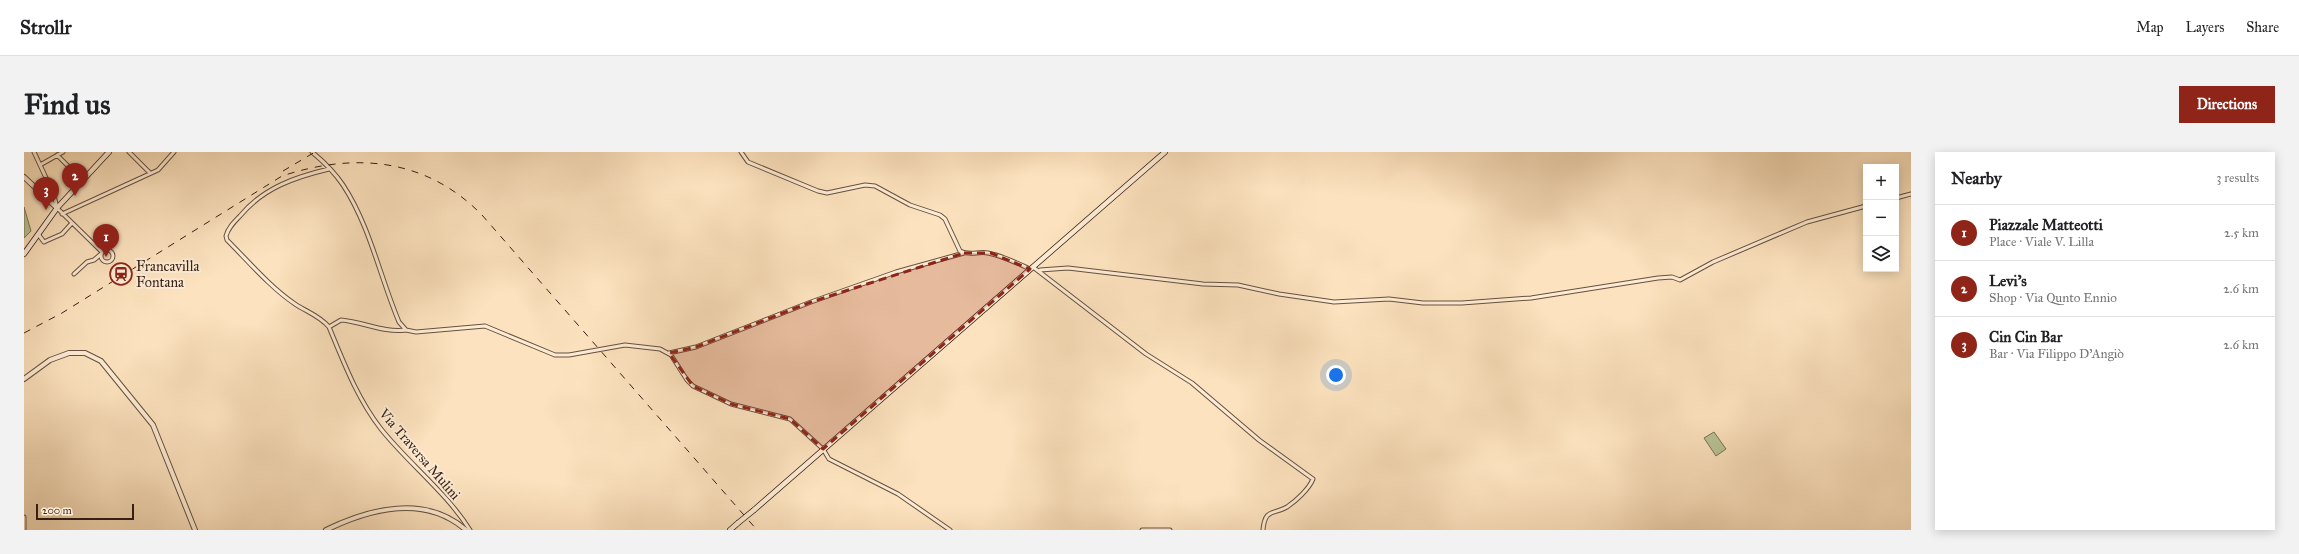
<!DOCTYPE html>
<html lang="en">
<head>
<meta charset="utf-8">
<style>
	:root { --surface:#fff; --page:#f2f2f2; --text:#202124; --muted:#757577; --line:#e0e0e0; --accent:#8f2418 }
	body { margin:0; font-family:"IM FELL Great Primer",serif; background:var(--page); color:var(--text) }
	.controls { position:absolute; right:12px; top:12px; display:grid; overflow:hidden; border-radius:0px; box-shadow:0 2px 10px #0003 }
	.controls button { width:36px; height:36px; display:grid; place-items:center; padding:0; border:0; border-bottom:1px solid var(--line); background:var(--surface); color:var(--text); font:20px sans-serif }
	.scale { position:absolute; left:12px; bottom:10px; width:98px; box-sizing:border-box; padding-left:4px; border:2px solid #371f14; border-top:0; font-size:11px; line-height:14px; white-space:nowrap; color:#371f14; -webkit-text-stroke:3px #fdecd5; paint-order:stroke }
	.you { position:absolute; left:1312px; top:223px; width:14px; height:14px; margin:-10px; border:3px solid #fff; border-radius:50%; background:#1a73e8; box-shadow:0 0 0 6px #1a73e833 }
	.badge { display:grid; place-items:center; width:26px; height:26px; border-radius:50%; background:var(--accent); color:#fff; font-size:13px; font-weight:700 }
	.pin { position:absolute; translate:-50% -33px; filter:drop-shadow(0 1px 2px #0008) }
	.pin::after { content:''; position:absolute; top:21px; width:14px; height:12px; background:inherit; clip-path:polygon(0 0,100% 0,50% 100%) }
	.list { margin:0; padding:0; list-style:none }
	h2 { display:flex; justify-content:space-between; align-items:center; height:52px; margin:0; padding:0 16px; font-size:17px }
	h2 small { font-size:13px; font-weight:400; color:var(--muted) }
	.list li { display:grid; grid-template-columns:26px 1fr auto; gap:12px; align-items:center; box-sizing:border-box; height:56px; padding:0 16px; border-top:1px solid var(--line) }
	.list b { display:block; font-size:15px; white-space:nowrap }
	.list p { margin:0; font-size:13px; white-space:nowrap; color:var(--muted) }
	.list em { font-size:13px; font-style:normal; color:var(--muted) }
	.icon { flex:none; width:22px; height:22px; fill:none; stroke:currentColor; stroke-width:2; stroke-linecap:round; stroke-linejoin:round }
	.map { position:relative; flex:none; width:1887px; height:378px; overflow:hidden; border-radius:0px }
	header { display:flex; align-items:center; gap:24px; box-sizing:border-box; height:56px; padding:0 20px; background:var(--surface); border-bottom:1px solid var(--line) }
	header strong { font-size:19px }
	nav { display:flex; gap:22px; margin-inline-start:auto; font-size:14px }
	.intro { display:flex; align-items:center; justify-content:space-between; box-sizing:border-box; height:96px; padding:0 24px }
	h1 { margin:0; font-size:28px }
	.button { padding:10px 18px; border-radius:0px; background:var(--accent); color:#fff; font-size:14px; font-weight:700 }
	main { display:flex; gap:24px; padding:0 24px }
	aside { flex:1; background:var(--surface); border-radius:0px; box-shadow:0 2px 10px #0003 }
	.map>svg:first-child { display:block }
	.green { fill:#b9c496; stroke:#787255 }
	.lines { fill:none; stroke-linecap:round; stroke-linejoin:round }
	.minor-casing { stroke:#68503e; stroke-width:5 }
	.tertiary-casing { stroke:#68503e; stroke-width:6 }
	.secondary-casing { stroke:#371f14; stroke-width:6 }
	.minor { stroke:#fdecd5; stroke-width:3 }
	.tertiary { stroke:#fdecd5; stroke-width:4 }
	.secondary { stroke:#fdecd5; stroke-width:4.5 }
	.rail { stroke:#371f14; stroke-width:1; stroke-dasharray:7 7; stroke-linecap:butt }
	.secondary-bridge-casing { stroke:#371f14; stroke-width:6; stroke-linecap:butt }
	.secondary-bridge { stroke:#fdecd5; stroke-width:4.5 }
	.marked { fill:#8f2418; fill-opacity:0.2; stroke:#8f2418; stroke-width:3; stroke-dasharray:8 5; stroke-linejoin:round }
	.labels { text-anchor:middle; stroke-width:4; stroke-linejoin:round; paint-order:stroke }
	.poi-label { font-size:14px; fill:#371f14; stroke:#fdecd5; text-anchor:start }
	.street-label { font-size:14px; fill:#371f14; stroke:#fdecd5 }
</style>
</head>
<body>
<header>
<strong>Strollr</strong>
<nav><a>Map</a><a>Layers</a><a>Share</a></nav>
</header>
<div class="intro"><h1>Find us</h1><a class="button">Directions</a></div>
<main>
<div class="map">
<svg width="1887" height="378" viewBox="0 0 1887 378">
	<rect width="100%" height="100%" fill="#fce2be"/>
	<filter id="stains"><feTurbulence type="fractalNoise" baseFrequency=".005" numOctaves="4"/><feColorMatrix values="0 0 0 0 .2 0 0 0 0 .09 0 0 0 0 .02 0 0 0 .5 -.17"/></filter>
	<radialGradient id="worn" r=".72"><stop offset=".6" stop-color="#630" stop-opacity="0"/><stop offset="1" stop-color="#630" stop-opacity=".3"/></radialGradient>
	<path class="green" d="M0 55 7 79 0 86Z
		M1690 280 1702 297 1692 304 1680 286Z"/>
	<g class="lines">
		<g class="minor-casing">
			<path id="minor" d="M10 0 30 43 33 56 78 100
				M105 0 126 21
				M288 0C299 9 311 21 319 33 346 74 356 125 375 170L382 178 392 180 461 174 531 203H545L601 193 636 197 647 203 663 228 669 234 707 252 766 267 799 297 805 307 874 342 926 378
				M717 0 724 10 794 39 803 41 841 33 851 34 886 53 916 63 921 67 936 99C945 104 955 99 964 101 979 104 993 111 1006 117
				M33 3 58 28
				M16 13 39 0
				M305 17C271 25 239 36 216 64 210 70 204 76 202 84L203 88C225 110 246 135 271 152 283 160 296 164 305 175 320 211 333 246 357 277 385 312 422 340 446 378
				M1872 46 1887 42
				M38 62 134 18 150 0
				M14 82 20 90 22 89 38 82 48 71
				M77 104a6 6 0 1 1 12 0a6 6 0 1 1-12 0Z
				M1009 115 1122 202 1168 231 1235 288 1289 327C1285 337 1272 349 1263 355 1249 363 1241 356 1239 378
				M1016 118 1044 116 1179 132 1214 133 1255 142 1310 150 1365 147 1399 151H1438L1507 146 1634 126 1648 125 1656 128 1689 110 1783 70 1842 54
				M50 122 63 110 70 108 77 102
				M305 175 317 168C340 170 359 181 382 178
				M645 201 672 195 787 150 872 120 940 101
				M0 365V377
				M1118 378H1146"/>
		</g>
		<g class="tertiary-casing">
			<path id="tertiary" d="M0 25 33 56
				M0 227 26 208 45 201H61L77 209 129 273 171 378
				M302 378C345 357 401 342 442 378"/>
		</g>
		<g class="secondary-casing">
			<path id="secondary" d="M0 102 33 56 85 0
				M730 358 1141 0
				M706 378 714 371"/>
		</g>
		<use href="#minor" class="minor"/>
		<use href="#tertiary" class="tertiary"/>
		<use href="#secondary" class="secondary"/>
		<path class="rail" d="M259 19 291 0
			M0 181 38 161 258 24C331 0 402 6 458 63L733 378"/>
		<g class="secondary-bridge-casing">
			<path id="secondary-bridge" d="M714 371 730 358"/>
		</g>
		<use href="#secondary-bridge" class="secondary-bridge"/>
	</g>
	<path class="marked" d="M940 101H967L1006 117 799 297 766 267 707 252 669 234 645 201 672 195 787 150Z"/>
	<defs>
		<g id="station-ring" transform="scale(1.15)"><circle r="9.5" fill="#fdecd5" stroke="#8f2418" stroke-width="1.5"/><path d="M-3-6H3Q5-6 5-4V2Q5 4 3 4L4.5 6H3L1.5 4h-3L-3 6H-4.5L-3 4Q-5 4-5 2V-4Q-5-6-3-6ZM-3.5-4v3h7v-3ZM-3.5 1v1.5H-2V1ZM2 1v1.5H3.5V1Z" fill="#8f2418"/></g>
	</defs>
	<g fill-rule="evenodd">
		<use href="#station-ring" x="97" y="122"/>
	</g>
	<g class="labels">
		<g class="poi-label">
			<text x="112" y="119">Francavilla<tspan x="112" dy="16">Fontana</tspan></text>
		</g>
		<g class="street-label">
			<text transform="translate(396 302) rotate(49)" y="5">Via Traversa Mulini</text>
		</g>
	</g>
	<rect width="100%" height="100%" filter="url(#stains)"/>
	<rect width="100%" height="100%" fill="url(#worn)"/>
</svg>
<div class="controls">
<button>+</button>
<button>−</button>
<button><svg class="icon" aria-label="layers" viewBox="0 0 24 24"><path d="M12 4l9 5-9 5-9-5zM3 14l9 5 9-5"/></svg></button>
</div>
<div class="scale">200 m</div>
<div class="you"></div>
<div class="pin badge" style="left:82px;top:105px">1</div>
<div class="pin badge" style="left:51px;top:44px">2</div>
<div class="pin badge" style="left:22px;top:58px">3</div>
</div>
<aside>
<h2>Nearby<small>3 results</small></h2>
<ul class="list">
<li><span class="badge">1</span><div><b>Piazzale Matteotti</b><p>Place · Viale V. Lilla</p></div><em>2.5 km</em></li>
<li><span class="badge">2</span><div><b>Levi's</b><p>Shop · Via Qunto Ennio</p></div><em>2.6 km</em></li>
<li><span class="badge">3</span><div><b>Cin Cin Bar</b><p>Bar · Via Filippo D'Angiò</p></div><em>2.6 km</em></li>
</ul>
</aside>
</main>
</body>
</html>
